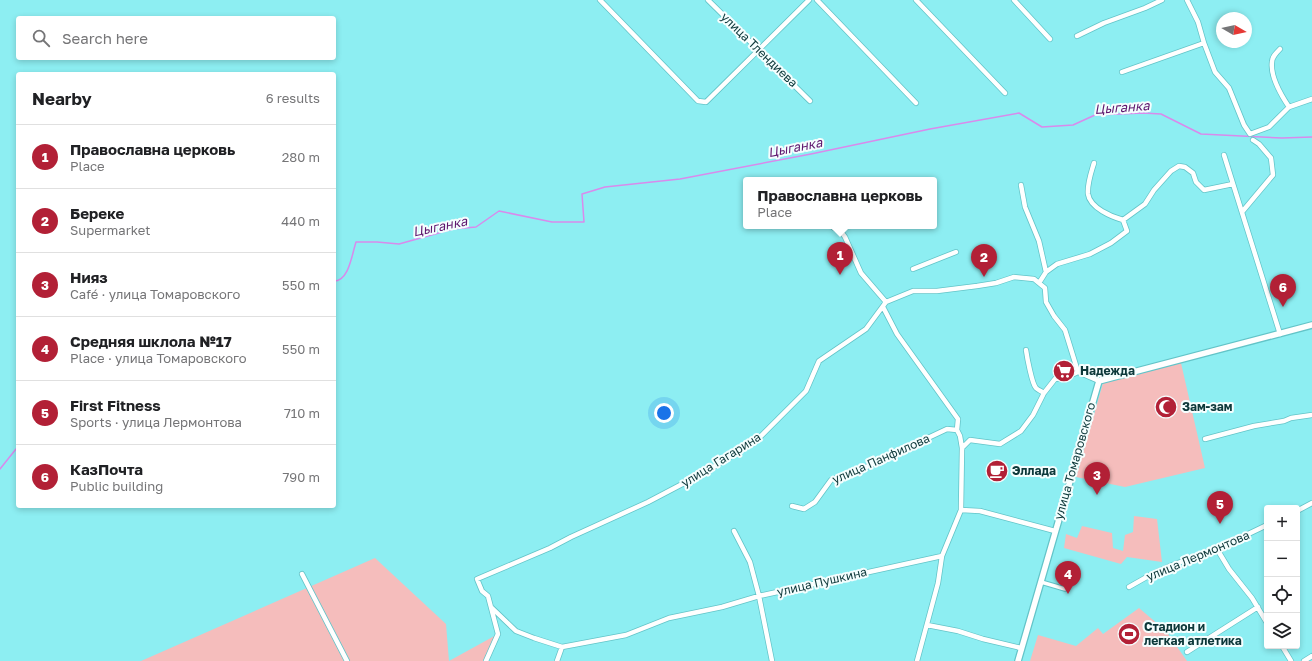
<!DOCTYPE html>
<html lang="en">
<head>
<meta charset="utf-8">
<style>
	:root { --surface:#fff; --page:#f2f2f2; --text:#202124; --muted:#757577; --line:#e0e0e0; --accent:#b22036 }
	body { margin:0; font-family:"Golos Text",sans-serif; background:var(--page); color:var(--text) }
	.controls { position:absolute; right:12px; bottom:12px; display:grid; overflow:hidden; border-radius:4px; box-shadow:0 2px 6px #0003 }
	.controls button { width:36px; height:36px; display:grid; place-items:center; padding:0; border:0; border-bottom:1px solid var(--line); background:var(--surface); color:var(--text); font:20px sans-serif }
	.compass { position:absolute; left:1216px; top:12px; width:36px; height:36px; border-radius:50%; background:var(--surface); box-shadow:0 2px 6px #0003; rotate:99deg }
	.you { position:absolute; left:664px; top:413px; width:14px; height:14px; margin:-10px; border:3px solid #fff; border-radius:50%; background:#1a73e8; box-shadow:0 0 0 6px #1a73e833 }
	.badge { display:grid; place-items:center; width:26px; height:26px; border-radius:50%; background:var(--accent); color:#fff; font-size:13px; font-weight:700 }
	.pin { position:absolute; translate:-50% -33px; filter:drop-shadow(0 1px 2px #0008) }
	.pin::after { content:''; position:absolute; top:21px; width:14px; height:12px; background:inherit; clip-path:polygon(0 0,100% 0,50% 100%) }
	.popup { position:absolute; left:743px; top:177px; width:194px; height:52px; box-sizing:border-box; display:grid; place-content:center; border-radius:4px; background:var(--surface); filter:drop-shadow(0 1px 3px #0005); font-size:13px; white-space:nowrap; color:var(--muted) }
	.popup b { font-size:15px; color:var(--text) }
	.popup::after { content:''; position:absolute; left:50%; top:100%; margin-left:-8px; border:8px solid transparent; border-top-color:var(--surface) }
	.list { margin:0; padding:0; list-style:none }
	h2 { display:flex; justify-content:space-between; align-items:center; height:52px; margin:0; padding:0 16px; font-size:17px }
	h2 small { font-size:13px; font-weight:400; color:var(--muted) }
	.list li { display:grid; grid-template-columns:26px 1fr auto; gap:12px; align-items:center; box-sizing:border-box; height:64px; padding:0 16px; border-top:1px solid var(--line) }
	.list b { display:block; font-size:15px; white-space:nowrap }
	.list p { margin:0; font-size:13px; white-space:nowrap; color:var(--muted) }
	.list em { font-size:13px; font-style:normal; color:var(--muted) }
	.icon { flex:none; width:22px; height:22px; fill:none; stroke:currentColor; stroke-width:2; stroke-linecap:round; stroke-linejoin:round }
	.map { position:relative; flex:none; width:1312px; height:661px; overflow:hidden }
	.search { position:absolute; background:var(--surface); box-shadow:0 2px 6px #0003; left:16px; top:16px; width:320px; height:44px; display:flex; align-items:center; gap:10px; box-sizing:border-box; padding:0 14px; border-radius:4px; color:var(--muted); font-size:15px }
	.panel { position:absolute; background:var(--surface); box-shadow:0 2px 6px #0003; left:16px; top:72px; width:320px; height:436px; border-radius:4px }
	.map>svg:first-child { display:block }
	.green { fill:#f5bdbc }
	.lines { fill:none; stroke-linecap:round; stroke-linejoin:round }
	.stream { stroke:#d98aec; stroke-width:1.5 }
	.pedestrian-casing { stroke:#63c4c8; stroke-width:5.5 }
	.minor-casing { stroke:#63c4c8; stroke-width:6 }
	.tertiary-casing { stroke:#63c4c8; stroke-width:8 }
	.pedestrian { stroke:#fff; stroke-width:3.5 }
	.minor { stroke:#fff; stroke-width:4.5 }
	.tertiary { stroke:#fff; stroke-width:5.5 }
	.labels { text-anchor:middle; stroke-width:4; stroke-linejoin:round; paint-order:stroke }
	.street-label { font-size:12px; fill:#0d383a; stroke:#f5fefe }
	.poi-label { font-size:12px; font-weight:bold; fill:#0d383a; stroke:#f5fefe; text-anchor:start }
	.water-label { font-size:13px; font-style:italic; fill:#5e166e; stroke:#f5fefe }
</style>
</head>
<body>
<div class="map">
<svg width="1312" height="661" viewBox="0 0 1312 661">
	<rect width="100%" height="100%" fill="#8deef2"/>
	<path class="green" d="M1181 363 1205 468 1125 487 1076 477 1103 383Z
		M1134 516 1157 519 1162 562 1127 557 1121 564 1064 548 1066 534 1077 538 1082 526 1112 533 1113 548 1123 551 1125 535 1133 532Z
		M375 558 446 624 449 661 498 634 486 661H141Z
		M1139 608 1166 631 1187 661H1030L1038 635 1076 646 1098 628 1103 634Z"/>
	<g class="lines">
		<path class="stream" d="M334 281C349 281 352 254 356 242H377L399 244 453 229 476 227 499 211 552 222H584L582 194 605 187 680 179 811 154 930 129 1019 113 1042 127 1073 125 1095 115 1143 113 1161 114 1201 134 1282 138 1312 137
			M0 469 16 449H18"/>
		<g class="pedestrian-casing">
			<path id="pedestrian" d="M1041 582 1065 589"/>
		</g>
		<g class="minor-casing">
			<path id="minor" d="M600 0 698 101 706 102 809 0
				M708 0 810 101
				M817 0 916 103
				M916 0 1005 93
				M1014 0 1050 39
				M1077 36 1104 23 1145 8 1162 0
				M1204 43 1215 72 1229 88 1244 125 1250 134 1269 127 1289 107 1312 99
				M1280 49C1276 53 1272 57 1272 62 1270 77 1281 95 1289 107
				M1122 72 1204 43 1198 22 1187 0
				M1224 155 1280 334
				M1094 163C1091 173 1087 184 1088 194 1090 208 1112 217 1123 220
				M1021 185 1025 207 1039 241 1046 272
				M1242 212 1273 175 1271 158 1259 144 1253 140
				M834 228 840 230 845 237 861 273 886 302
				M913 269 956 252
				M1039 283 1046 272 1057 264 1090 254 1111 243 1127 231 1123 220 1145 204 1154 190 1171 171 1179 166 1185 167 1193 173 1196 182 1204 190 1233 184
				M883 307 897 334 958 419 957 430
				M1026 350C1027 357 1032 384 1036 388 1038 390 1041 391 1044 393
				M957 430 960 436 962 448
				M1205 439 1254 426 1284 421 1291 418 1312 415
				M792 506 804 509 815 502 831 480 862 469 947 429 957 430
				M961 510 962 448 970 440 1000 444 1021 431 1033 415 1044 393 1055 379 1065 378 1078 372
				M1297 511 1312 503
				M734 531 750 562 759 596 772 661
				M1217 549 1229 569 1252 598 1267 623
				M302 574 347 661
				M1129 587 1152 574 1175 564 1217 549 1267 525
				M492 608 516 631 534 638 562 647 626 635 669 618 722 607 759 596 942 556 961 510 980 511 1055 531
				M927 625 958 631 983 639 1021 648
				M1282 646 1291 661
				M1187 652 1258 607
				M486 661 498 634 488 596 482 591 477 579 550 548 571 537 648 502 707 471 756 441 806 391 819 361 866 329 886 302 913 291H937L977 286 996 283 1014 277 1034 279 1045 288 1046 302 1054 316 1065 330 1078 372 1099 381
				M557 661 562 647
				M917 661 938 583 942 556
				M1304 661 1312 656"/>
		</g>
		<g class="tertiary-casing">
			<path id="tertiary" d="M1018 661 1099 381 1312 325"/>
		</g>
		<use href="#pedestrian" class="pedestrian"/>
		<use href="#minor" class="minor"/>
		<use href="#tertiary" class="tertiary"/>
	</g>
	<defs>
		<g id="supermarket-disc" transform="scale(1.15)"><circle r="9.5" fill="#b22036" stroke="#f5fefe"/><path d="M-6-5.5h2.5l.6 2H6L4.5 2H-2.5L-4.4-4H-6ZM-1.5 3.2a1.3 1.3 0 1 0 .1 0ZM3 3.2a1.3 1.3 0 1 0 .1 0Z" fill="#fff"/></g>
		<g id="mosque-disc" transform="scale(1.15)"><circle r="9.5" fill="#b22036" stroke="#f5fefe"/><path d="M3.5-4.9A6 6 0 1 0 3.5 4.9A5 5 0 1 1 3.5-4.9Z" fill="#fff"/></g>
		<g id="cafe-disc" transform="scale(1.15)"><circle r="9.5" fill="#b22036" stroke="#f5fefe"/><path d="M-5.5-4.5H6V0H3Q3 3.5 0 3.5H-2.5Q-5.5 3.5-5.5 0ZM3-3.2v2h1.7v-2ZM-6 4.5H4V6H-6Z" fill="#fff"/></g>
		<g id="stadium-disc" transform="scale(1.15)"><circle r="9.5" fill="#b22036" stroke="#f5fefe"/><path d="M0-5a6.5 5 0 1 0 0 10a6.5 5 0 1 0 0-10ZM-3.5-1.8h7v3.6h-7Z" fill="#fff"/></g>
	</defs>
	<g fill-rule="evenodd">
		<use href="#supermarket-disc" x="1064" y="371"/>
		<use href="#mosque-disc" x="1166" y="407"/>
		<use href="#cafe-disc" x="997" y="471"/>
		<use href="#stadium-disc" x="1129" y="634"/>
	</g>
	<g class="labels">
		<g class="street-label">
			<text transform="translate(759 50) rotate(44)" y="4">улица Тлендиева</text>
			<text transform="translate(881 459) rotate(-24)" y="4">улица Панфилова</text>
			<text transform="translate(721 460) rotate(-32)" y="4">улица Гагарина</text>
			<text transform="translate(1075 461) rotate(-74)" y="4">улица Томаровского</text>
			<text transform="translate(1198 556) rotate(-23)" y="4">улица Лермонтова</text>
			<text transform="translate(822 582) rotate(-13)" y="4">улица Пушкина</text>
		</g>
		<g class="poi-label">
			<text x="1080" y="375">Надежда</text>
			<text x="1182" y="411">Зам-зам</text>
			<text x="1012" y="475">Эллада</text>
			<text x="1144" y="631">Стадион и<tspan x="1144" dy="14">легкая атлетика</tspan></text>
		</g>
		<g class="water-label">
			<text transform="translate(1122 107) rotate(-4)" y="5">Цыганка</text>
			<text transform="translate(795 147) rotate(-11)" y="5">Цыганка</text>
			<text transform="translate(440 226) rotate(-12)" y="5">Цыганка</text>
		</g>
	</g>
</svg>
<div class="controls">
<button>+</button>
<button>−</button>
<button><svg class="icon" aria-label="locate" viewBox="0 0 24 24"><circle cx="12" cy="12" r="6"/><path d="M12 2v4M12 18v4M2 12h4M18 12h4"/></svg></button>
<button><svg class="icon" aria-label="layers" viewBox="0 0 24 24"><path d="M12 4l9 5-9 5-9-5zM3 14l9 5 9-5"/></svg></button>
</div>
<svg class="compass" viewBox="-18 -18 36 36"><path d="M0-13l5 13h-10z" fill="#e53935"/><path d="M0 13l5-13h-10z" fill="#757577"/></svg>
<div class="you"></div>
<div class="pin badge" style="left:840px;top:275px">1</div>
<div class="popup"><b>Православна церковь</b>Place</div>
<div class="pin badge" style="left:984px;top:277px">2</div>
<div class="pin badge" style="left:1097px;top:495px">3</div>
<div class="pin badge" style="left:1068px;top:594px">4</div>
<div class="pin badge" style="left:1220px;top:524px">5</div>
<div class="pin badge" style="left:1283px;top:307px">6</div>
<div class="search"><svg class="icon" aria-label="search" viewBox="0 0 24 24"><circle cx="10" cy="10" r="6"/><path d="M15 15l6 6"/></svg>Search here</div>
<section class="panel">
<h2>Nearby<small>6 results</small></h2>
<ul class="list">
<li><span class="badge">1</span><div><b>Православна церковь</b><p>Place</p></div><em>280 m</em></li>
<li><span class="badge">2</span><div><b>Береке</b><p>Supermarket</p></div><em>440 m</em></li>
<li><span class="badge">3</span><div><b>Нияз</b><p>Café · улица Томаровского</p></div><em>550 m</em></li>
<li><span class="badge">4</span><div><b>Средняя шклола №17</b><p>Place · улица Томаровского</p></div><em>550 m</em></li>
<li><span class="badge">5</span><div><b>First Fitness</b><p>Sports · улица Лермонтова</p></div><em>710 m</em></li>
<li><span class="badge">6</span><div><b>КазПочта</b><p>Public building</p></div><em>790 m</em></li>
</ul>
</section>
</div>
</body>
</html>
